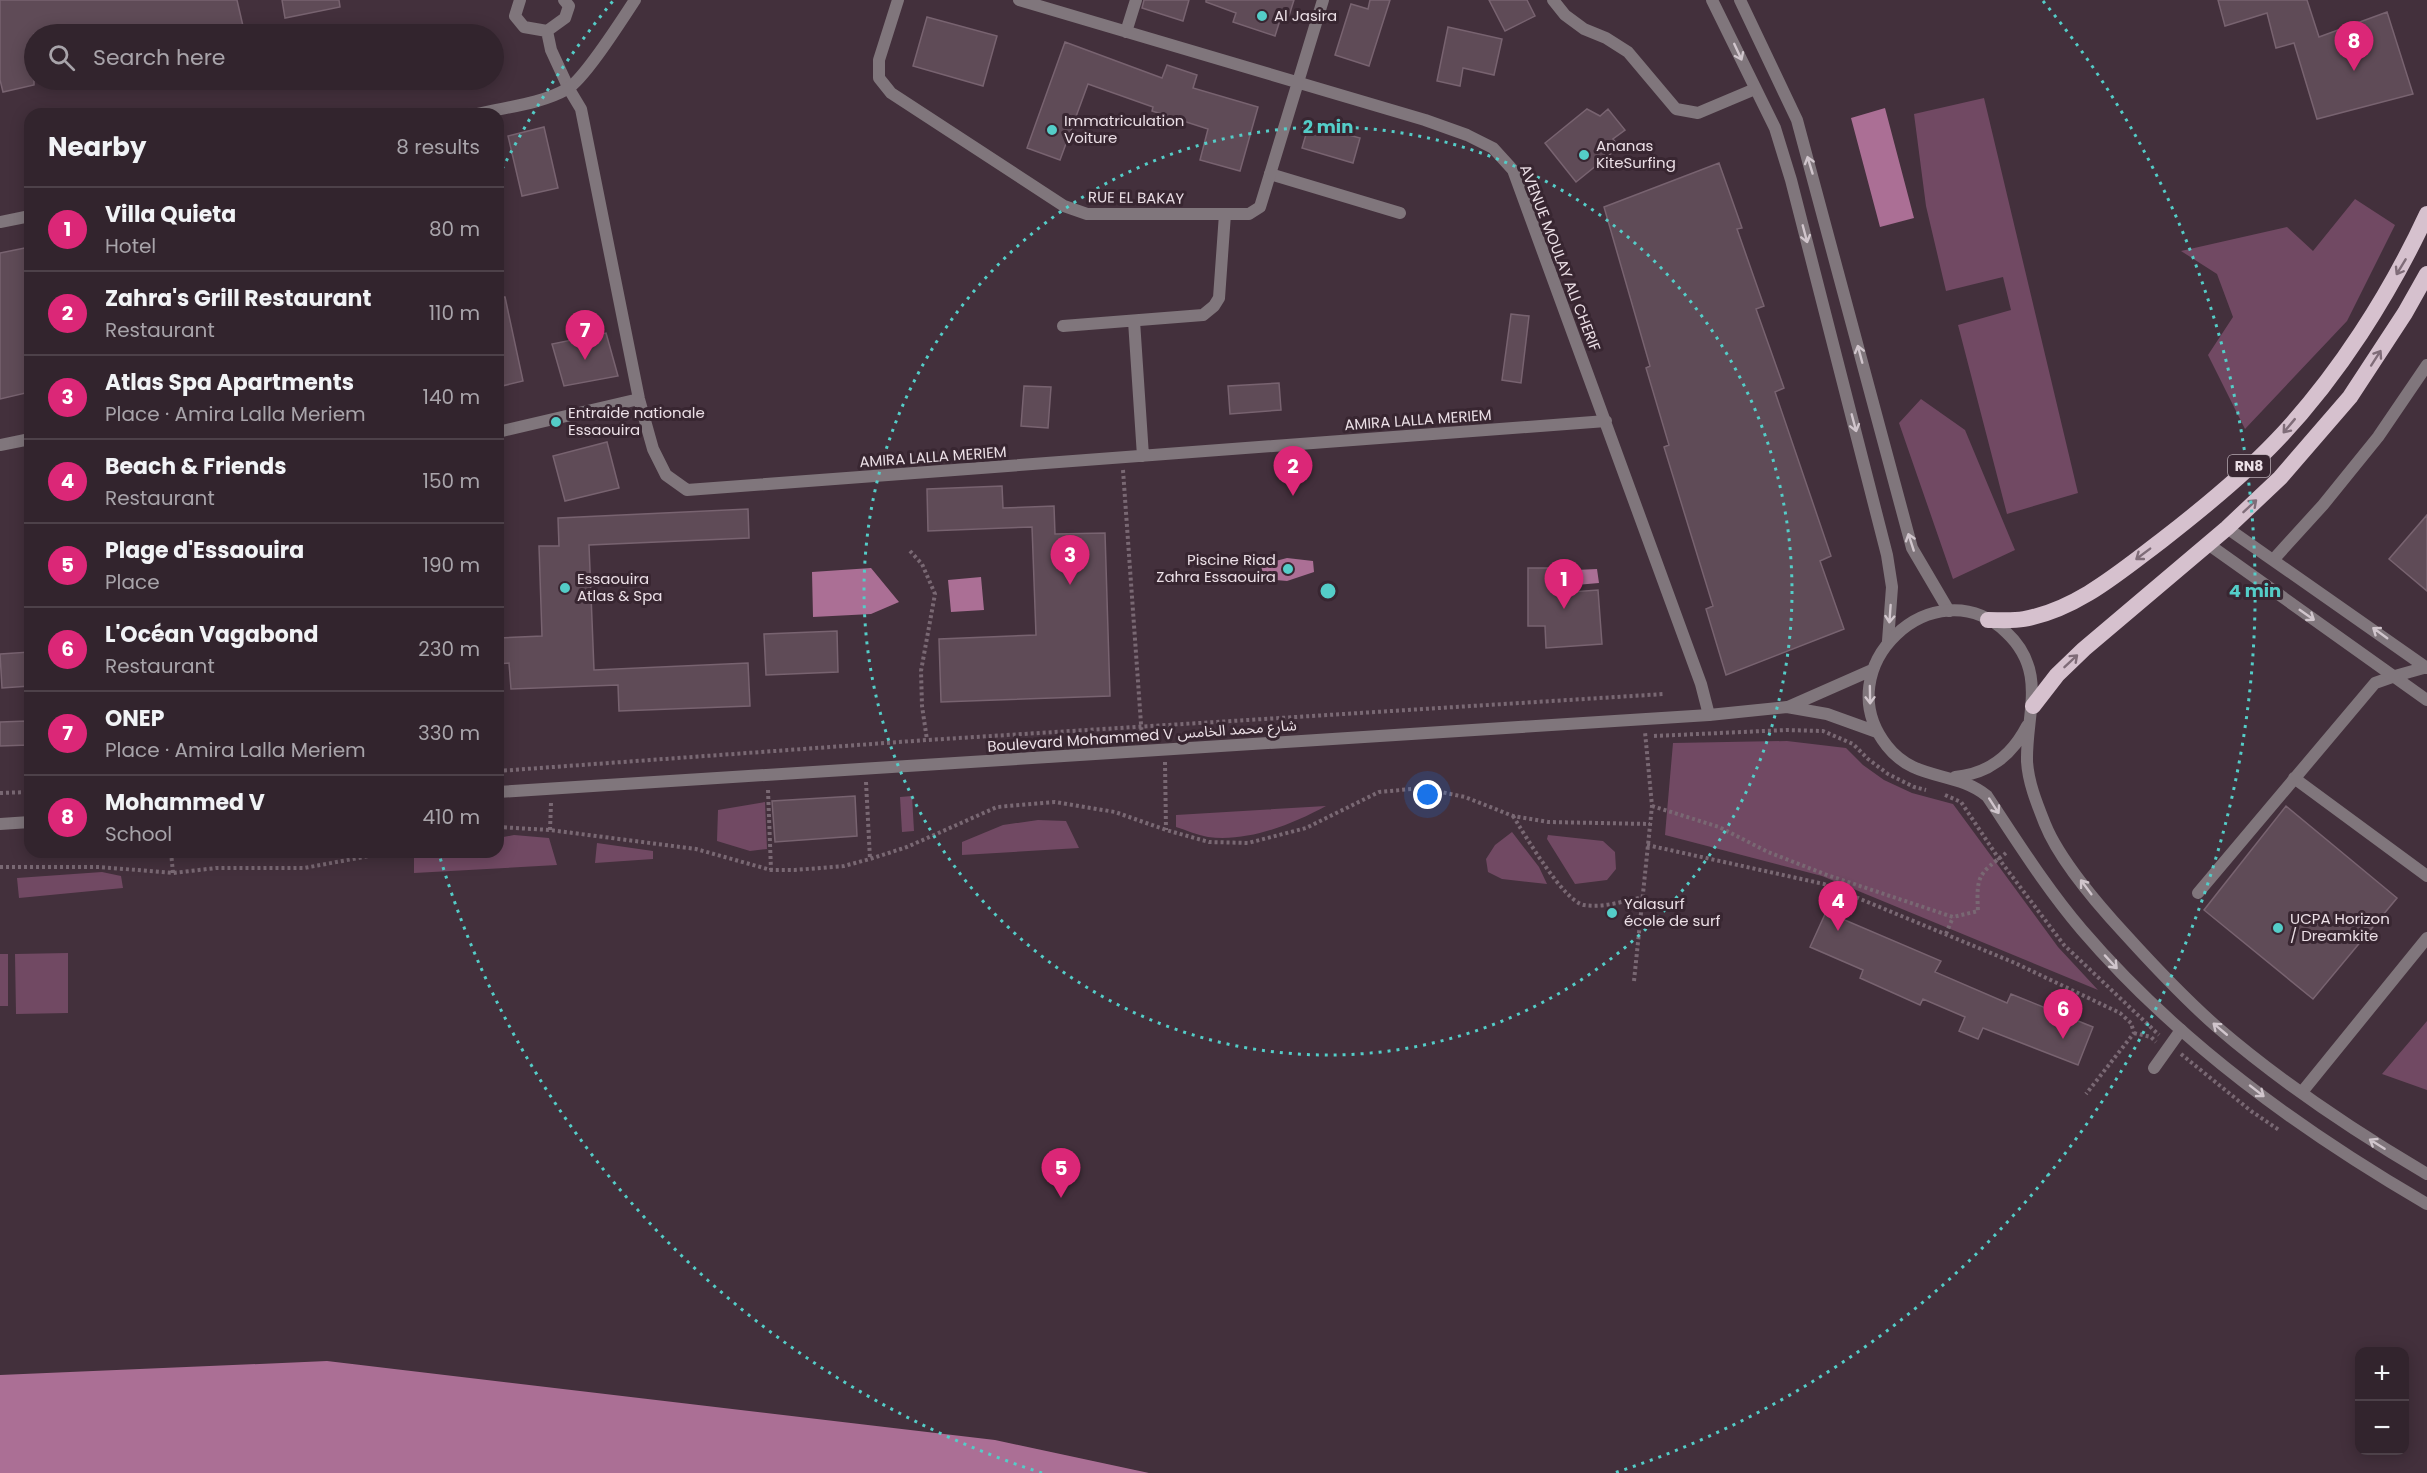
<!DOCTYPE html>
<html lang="en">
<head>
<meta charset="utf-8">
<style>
	:root { --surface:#32242d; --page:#3a2c35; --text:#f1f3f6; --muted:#a8a4aa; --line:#4d4149; --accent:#db2777 }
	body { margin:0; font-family:Poppins,"Noto Sans Arabic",sans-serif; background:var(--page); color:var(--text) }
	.controls { position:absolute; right:18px; bottom:18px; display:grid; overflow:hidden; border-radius:12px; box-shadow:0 3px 15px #0003 }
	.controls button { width:54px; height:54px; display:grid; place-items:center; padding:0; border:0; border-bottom:2px solid var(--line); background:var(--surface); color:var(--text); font:30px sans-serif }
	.you { position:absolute; left:1428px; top:795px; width:21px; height:21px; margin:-15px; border:4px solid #fff; border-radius:50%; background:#1a73e8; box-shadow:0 0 0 9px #1a73e833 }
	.badge { display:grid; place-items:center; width:39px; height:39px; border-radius:50%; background:var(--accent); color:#fff; font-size:20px; font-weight:700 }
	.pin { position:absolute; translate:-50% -50px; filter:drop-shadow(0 2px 3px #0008) }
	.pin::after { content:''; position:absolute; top:32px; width:21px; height:18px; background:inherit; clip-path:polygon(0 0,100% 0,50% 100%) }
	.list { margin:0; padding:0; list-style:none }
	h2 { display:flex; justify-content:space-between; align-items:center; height:78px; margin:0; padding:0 24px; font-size:26px }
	h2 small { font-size:20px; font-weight:400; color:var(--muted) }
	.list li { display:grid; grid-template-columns:39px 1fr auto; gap:18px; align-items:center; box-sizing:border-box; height:84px; padding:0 24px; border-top:2px solid var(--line) }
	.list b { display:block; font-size:22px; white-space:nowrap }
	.list p { margin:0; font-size:20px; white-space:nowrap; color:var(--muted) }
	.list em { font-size:20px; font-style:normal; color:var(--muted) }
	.icon { flex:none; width:33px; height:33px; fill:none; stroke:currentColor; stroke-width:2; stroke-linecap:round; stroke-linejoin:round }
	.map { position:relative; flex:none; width:2427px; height:1473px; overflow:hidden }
	.search { position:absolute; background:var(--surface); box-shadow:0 3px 15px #0003; left:24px; top:24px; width:480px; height:66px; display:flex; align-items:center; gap:15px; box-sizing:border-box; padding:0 21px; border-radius:33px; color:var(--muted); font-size:22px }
	.panel { position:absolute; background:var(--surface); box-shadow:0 3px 15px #0003; left:24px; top:108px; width:480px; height:750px; border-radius:18px }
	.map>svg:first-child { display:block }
	.green { fill:#714963 }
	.water { fill:#ab6f95 }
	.building { fill:#5f4b57; stroke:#786370; stroke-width:1.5 }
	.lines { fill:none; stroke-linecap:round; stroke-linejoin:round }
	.path { stroke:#796873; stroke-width:4; stroke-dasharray:3 3; stroke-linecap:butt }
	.service { stroke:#80767c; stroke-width:12 }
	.minor { stroke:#80767c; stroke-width:12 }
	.tertiary { stroke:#80767c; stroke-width:12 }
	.trunk { stroke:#d6c1ce; stroke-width:16 }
	.oneway { stroke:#d0c5cc }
	.oneway2 { stroke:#7f6c78 }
	.ring { fill:none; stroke:#54cdc8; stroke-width:3; stroke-dasharray:3 6 }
	.poi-dot { fill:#54cdc8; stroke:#382631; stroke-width:2 }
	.labels { text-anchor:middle; stroke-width:6; stroke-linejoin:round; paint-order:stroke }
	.shield { fill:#382631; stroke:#b5a8b0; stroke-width:1.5 }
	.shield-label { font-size:14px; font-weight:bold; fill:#ebdfe6 }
	.poi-label { font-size:15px; fill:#ebdfe6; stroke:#382631; text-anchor:start }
	.street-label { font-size:15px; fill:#ebdfe6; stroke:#382631 }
	.centre { fill:#54cdc8; stroke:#382631; stroke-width:3 }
	.ring-label { font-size:18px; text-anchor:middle; font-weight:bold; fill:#54cdc8; stroke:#382631; stroke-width:6; stroke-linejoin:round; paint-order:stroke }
</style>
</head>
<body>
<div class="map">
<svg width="2427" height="1473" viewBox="0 0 2427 1473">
	<rect width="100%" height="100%" fill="#43303c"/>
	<path class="green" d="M1984 98 2078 493 2007 514 1958 325 2011 310 2003 277 1946 291 1926 206 1914 114Z
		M2355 199 2395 225 2347 321 2245 429 2208 355 2233 317 2217 274 2181 251 2287 227 2313 251Z
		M1921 399 1965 430 2015 550 1953 579 1899 423Z
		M1787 741 1846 748 1863 765 1884 780 1912 793 1953 804 2058 947 2098 990 1822 876 1665 835 1673 743Z
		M912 796 914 831 902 832 900 797Z
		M765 802 767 849 750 851 717 841 718 810Z
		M1326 806C1291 825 1248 842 1208 837 1197 835 1186 830 1176 827V815Z
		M1038 820 1066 821 1079 848 962 855V842L1003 825Z
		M1512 832 1539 867 1547 884 1502 879 1488 872 1486 859 1495 845Z
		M514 835 549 838 557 865 414 873V858L434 852H498V838Z
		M1548 835 1603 841 1615 852 1616 869 1607 880 1575 884 1547 839Z
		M597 843 653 851V859L595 863Z
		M102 872 121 876 123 888 19 898 17 878Z
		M68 953V1013L16 1014 15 954Z
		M0 954H8V1006H0Z
		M2427 1021V1090L2382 1074Z"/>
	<path class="water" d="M1885 108 1914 218 1880 227 1851 118Z
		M1287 558 1313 561 1314 572 1287 581 1264 579 1261 565Z
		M871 568 899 602 871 614 813 617 812 572Z
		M1597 569 1599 583 1576 585V570Z
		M981 577 984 610 951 612 948 580Z
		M327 1361 995 1440 1149 1473H0V1375Z"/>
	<path class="building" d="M0 0H237L243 26 205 34H34V85L3 92 0 80Z
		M282 0H339L340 7 285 18Z
		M1144 0H1189L1183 21 1142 8Z
		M1206 0H1294L1287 22 1280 20 1275 36 1233 22 1236 13 1206 2Z
		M1370 0H1390L1369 66 1335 55 1351 4 1368 9Z
		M1489 0H1527L1535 16 1505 31Z
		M2218 0H2307L2319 37 2387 12 2413 94 2317 119 2294 43 2276 48 2267 13 2225 26Z
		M927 17 997 36 983 86 913 66Z
		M1448 27 1502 39 1494 75 1463 68 1460 86 1437 81Z
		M1065 42 1162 78 1167 65 1197 75 1193 88 1258 107 1240 171 1200 160 1208 129 1152 111 1153 107 1088 84 1060 160 1027 148Z
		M1587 109 1600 116 1608 109 1625 130 1613 139 1619 147 1576 182 1545 143Z
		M1309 124 1360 138 1353 163 1302 148Z
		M544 127 558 188 522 196 508 136Z
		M1719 163 1742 228 1737 229 1764 306 1756 309 1784 388 1775 392 1831 556 1820 561 1844 629 1726 675 1706 609 1713 606 1664 447 1669 445 1646 368 1650 366 1604 207Z
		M30 247V392L0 399V253Z
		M498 297H505L523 381 498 387Z
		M1511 314 1529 316 1521 383 1502 380Z
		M606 333 618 376 564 386 552 344Z
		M1279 383 1281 410 1230 414 1228 386Z
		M1024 386 1051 387 1048 428 1021 426Z
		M607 442 619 488 565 501 553 456Z
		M1002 486 1003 508 1054 506 1055 534 1105 533 1110 696 941 702 939 639 1036 635 1032 527 928 531 927 489Z
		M748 509 749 538 589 545 594 670 748 663 750 706 619 711 618 685 511 689 509 663 498 664V638L542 636 539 546H559L558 518Z
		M2427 515V591L2389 559Z
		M1528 568H1570L1571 592 1598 590 1602 644 1546 648 1545 626H1528Z
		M837 631 838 672 766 675 764 634Z
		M30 652V686L2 688 0 654Z
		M27 721 28 745 0 746V722Z
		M855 796 857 836 775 842 772 801Z
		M2286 806 2397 898 2313 999 2204 910Z
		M1826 912 1941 961 1935 972 2007 1003 2011 994 2093 1027 2078 1065 1983 1028 1978 1039 1959 1031 1965 1017 1923 999 1920 1005 1860 978 1863 970 1810 947Z"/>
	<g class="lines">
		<path class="path" d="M1123 470 1142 738
			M910 551 922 564 935 594 921 671 922 706 927 740
			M1654 736 1786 730 1823 731 1853 744 1868 759 1888 774 1914 787 1926 790
			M1165 762 1166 830
			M498 771 927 740 1664 694
			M866 782 870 859
			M768 790 771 870
			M0 793 30 792
			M1945 795 1961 802 1999 859 2064 945 2159 1035
			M1652 806 1719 827 1768 852 1827 875 1953 917 1978 911C1976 875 1979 874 2006 853
			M1513 816C1525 835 1564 902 1584 905 1604 908 1624 901 1643 897
			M498 827 550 830 696 849 771 870H795L844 866 870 859 907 847 997 807 1055 802 1115 812 1166 830 1209 842 1248 843 1306 828 1379 792 1422 788 1465 797 1513 816 1548 822 1650 824
			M550 830 551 803
			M1647 845 1824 884 2015 963 2120 1013 2131 1023 2134 1033 2086 1094
			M171 852 173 873
			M0 867H100L173 873 216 868H304L391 852
			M1946 934 1953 917
			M1634 981 1652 806 1645 732
			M2134 1033 2151 1037 2156 1042
			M2181 1054 2251 1111 2279 1130"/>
		<path class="service" d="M520 0 515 16 524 27 547 31 565 18 569 6 564 0
			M1553 0 1565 15 1584 29 1606 38 1628 52 1676 109 1698 113 1755 89
			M547 31 551 50 569 89
			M1270 174 1400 213
			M0 445 30 439
			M2294 778 2427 876
			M2198 893 2375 683 2395 676
			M2154 1068 2181 1030"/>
		<path class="minor" d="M898 0 879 60V78L891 93 1064 206 1087 214H1249L1260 207 1323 0
			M1019 0 1425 120 1467 135 1493 148 1513 170 1701 684 1709 715
			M1712 0 1775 128 1791 180 1887 555 1892 587 1888 641
			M1740 0 1797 120 1912 548 1949 611
			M1126 32 1136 0
			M569 89 581 109 639 399 653 449 666 475 687 490 1606 421
			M477 114C506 107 541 104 567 89 584 80 623 18 635 0
			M0 222 30 216
			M1134 321 1143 456
			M1063 326 1203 315 1214 306 1219 298 1225 214
			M498 432 639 399
			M2227 528 2427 668
			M2208 544 2427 700
			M2273 560 2323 505 2378 437 2427 365
			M2395 676 2427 667
			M2302 1092 2427 938"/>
		<path class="tertiary" d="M1788 707 1872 670
			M1955 777C1988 774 2012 755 2027 726
			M498 792 1709 715 1787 707 1827 714 1877 732
			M0 824 30 822
			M2427 1174C2354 1131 2282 1083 2217 1027 2184 998 2154 966 2125 934 2099 906 2059 859 2045 824 2037 804 2028 782 2027 761 2026 713 2048 671 2006 632 1934 565 1825 668 1887 746 1915 782 1955 770 1987 796 2017 841 2046 888 2082 930 2178 1042 2300 1130 2427 1204"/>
		<path class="trunk" d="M1988 620C2000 620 2013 621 2024 619 2076 610 2120 572 2161 541 2201 510 2242 477 2277 440 2338 376 2390 294 2427 214
			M2033 706 2057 675 2084 649 2227 528 2280 478 2350 397 2405 313 2427 274"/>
	</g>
	<defs><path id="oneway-shaft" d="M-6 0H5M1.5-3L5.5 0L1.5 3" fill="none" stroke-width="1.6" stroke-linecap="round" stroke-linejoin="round" transform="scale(1.5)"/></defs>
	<g class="oneway">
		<use href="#oneway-shaft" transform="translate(1738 52) rotate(65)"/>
		<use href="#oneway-shaft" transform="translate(1810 165) rotate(-107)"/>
		<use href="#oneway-shaft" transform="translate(1805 234) rotate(75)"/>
		<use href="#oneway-shaft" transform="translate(1860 354) rotate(-105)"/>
		<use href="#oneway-shaft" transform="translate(1854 423) rotate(75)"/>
		<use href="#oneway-shaft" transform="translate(1911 542) rotate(-108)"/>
		<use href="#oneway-shaft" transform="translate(1890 614) rotate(94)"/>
		<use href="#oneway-shaft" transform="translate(2307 615) rotate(35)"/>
		<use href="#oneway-shaft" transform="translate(2380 633) rotate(-144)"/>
		<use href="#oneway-shaft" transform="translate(1870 695) rotate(89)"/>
		<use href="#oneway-shaft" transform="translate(1994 806) rotate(57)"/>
		<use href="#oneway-shaft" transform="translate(2086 887) rotate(-127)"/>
		<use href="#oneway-shaft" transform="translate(2111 962) rotate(47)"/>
		<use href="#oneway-shaft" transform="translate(2220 1029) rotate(-140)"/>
		<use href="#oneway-shaft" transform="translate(2257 1091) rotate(38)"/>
		<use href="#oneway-shaft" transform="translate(2377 1144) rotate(-148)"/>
	</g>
	<g class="oneway2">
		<use href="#oneway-shaft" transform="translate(2401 267) rotate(121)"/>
		<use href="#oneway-shaft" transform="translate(2376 358) rotate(-57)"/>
		<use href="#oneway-shaft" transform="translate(2289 426) rotate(130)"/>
		<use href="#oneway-shaft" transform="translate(2250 506) rotate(-43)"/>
		<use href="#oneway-shaft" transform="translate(2143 554) rotate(143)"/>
		<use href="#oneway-shaft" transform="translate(2071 661) rotate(-43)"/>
	</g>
	<g class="ring">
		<circle cx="1328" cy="591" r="464"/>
		<path d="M1042 1473A927 927 0 0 1 439 854M498 177A927 927 0 0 1 613 1M2043 1A927 927 0 0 1 1614 1473"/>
	</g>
	<g class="poi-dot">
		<circle cx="1262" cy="16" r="6"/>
		<circle cx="1052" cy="130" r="6"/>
		<circle cx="1584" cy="155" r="6"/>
		<circle cx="556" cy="422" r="6"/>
		<circle cx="1288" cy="569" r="6"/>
		<circle cx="565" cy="588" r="6"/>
		<circle cx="1612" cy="913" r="6"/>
		<circle cx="2278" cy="928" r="6"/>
	</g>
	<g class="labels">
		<rect class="shield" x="2228" y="455" width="42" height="22" rx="4.5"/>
		<g class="shield-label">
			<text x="2249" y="471">RN8</text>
		</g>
		<g class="poi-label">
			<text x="1274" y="21">Al Jasira</text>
			<text x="1064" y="126">Immatriculation<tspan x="1064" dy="17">Voiture</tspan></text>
			<text x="1596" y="151">Ananas<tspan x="1596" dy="17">KiteSurfing</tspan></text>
			<text x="568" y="418">Entraide nationale<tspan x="568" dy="17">Essaouira</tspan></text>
			<text x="1276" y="565" text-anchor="end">Piscine Riad<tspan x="1276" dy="17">Zahra Essaouira</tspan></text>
			<text x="577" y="584">Essaouira<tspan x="577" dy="17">Atlas &amp; Spa</tspan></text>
			<text x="1624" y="909">Yalasurf<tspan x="1624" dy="17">école de surf</tspan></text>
			<text x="2290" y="924">UCPA Horizon<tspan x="2290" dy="17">/ Dreamkite</tspan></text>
		</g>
		<g class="street-label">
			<text transform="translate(1136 198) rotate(1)" y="5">RUE EL BAKAY</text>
			<text transform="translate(1560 258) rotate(69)" y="5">AVENUE MOULAY ALI CHERIF</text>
			<text transform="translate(1418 420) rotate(-4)" y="5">AMIRA LALLA MERIEM</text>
			<text transform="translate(933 457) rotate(-4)" y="5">AMIRA LALLA MERIEM</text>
			<text transform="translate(1142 736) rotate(-4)" y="5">Boulevard Mohammed V شارع محمد الخامس</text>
		</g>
	</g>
	<circle cx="1328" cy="591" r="9" class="centre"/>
	<g class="ring-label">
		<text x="1328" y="133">2 min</text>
		<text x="2255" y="597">4 min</text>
	</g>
</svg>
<div class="controls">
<button>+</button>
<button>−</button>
</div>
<div class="you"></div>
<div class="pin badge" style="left:1564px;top:609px">1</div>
<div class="pin badge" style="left:1293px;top:496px">2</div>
<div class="pin badge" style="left:1070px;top:585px">3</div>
<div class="pin badge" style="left:1838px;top:931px">4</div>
<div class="pin badge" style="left:1061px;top:1198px">5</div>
<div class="pin badge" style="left:2063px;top:1039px">6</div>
<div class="pin badge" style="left:585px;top:360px">7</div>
<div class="pin badge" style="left:2354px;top:71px">8</div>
<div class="search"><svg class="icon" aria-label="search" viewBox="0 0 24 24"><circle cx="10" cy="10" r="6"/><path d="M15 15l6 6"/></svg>Search here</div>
<section class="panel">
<h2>Nearby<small>8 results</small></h2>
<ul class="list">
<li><span class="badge">1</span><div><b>Villa Quieta</b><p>Hotel</p></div><em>80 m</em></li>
<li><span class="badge">2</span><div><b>Zahra's Grill Restaurant</b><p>Restaurant</p></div><em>110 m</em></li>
<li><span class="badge">3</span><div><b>Atlas Spa Apartments</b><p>Place · Amira Lalla Meriem</p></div><em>140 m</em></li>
<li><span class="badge">4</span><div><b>Beach &amp; Friends</b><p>Restaurant</p></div><em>150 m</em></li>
<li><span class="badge">5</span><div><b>Plage d'Essaouira</b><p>Place</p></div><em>190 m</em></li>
<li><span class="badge">6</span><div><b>L'Océan Vagabond</b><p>Restaurant</p></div><em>230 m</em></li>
<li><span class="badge">7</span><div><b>ONEP</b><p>Place · Amira Lalla Meriem</p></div><em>330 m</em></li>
<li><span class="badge">8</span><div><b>Mohammed V</b><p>School</p></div><em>410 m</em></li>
</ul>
</section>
</div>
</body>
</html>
